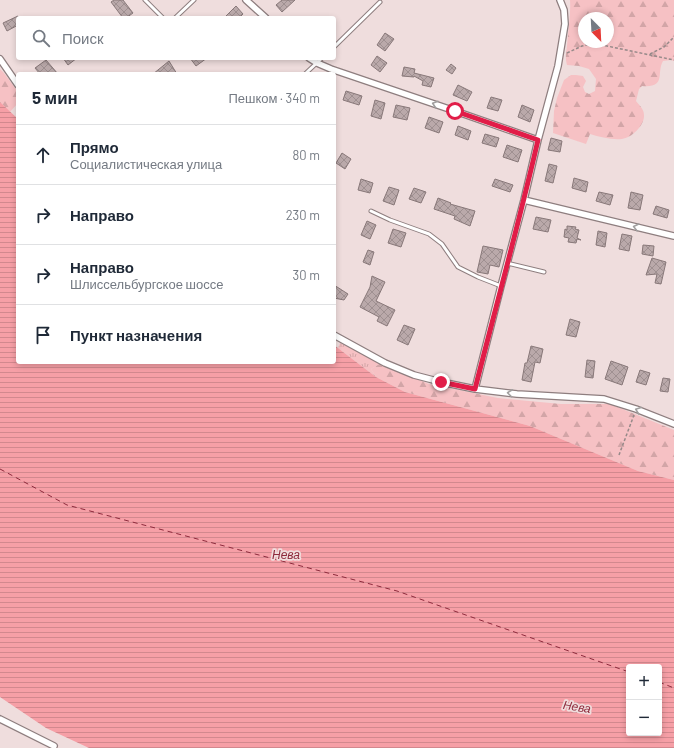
<!DOCTYPE html>
<html lang="ru">
<head>
<meta charset="utf-8">
<style>
	:root { --surface:#fff; --page:#f6f6f7; --text:#1f2937; --muted:#747a83; --line:#e0e1e3 }
	body { margin:0; font-family:Barlow,sans-serif; background:var(--page); color:var(--text) }
	.controls { position:absolute; right:12px; bottom:12px; display:grid; overflow:hidden; border-radius:4px; box-shadow:0 2px 6px #0003 }
	.controls button { width:36px; height:36px; display:grid; place-items:center; padding:0; border:0; border-bottom:1px solid var(--line); background:var(--surface); color:var(--text); font:20px sans-serif }
	.compass { position:absolute; left:578px; top:12px; width:36px; height:36px; border-radius:50%; background:var(--surface); box-shadow:0 2px 6px #0003; rotate:156deg }
	.stop { position:absolute; width:12px; height:12px; margin:-9px; border:3px solid #e11d48; border-radius:50%; background:#fff }
	.stop.end { background:#e11d48; border-color:#fff; box-shadow:0 1px 4px #0008 }
	.list { margin:0; padding:0; list-style:none }
	h2 { display:flex; justify-content:space-between; align-items:center; height:52px; margin:0; padding:0 16px; font-size:17px }
	h2 small { font-size:13px; font-weight:400; color:var(--muted) }
	.list li { display:grid; grid-template-columns:26px 1fr auto; gap:12px; align-items:center; box-sizing:border-box; height:60px; padding:0 16px; border-top:1px solid var(--line) }
	.list b { display:block; font-size:15px; white-space:nowrap }
	.list p { margin:0; font-size:13px; white-space:nowrap; color:var(--muted) }
	.list em { font-size:13px; font-style:normal; color:var(--muted) }
	.icon { flex:none; width:22px; height:22px; fill:none; stroke:currentColor; stroke-width:2; stroke-linecap:round; stroke-linejoin:round }
	.map { position:relative; flex:none; width:674px; height:748px; overflow:hidden }
	.search { position:absolute; background:var(--surface); box-shadow:0 2px 6px #0003; left:16px; top:16px; width:320px; height:44px; display:flex; align-items:center; gap:10px; box-sizing:border-box; padding:0 14px; border-radius:4px; color:var(--muted); font-size:15px }
	.panel { position:absolute; background:var(--surface); box-shadow:0 2px 6px #0003; left:16px; top:72px; width:320px; height:292px; border-radius:4px }
	.map>svg:first-child { display:block }
	.grass { fill:url(#grass-tufts) }
	.forest { fill:url(#forest-firs); fill-rule:evenodd }
	.water { fill:url(#water-rules); fill-rule:evenodd }
	.lines { fill:none; stroke-linecap:round; stroke-linejoin:round }
	.ferry { stroke:#8e2a3c; stroke-width:1; stroke-dasharray:5 4; stroke-linecap:butt }
	.building { fill:url(#building-cross-hatch); stroke:#887879 }
	.lane-casing { stroke:#8e7e7f; stroke-width:5 }
	.street-casing { stroke:#8e7e7f; stroke-width:8 }
	.path { stroke:#968989; stroke-width:1.5; stroke-dasharray:3 2; stroke-linecap:butt }
	.lane { stroke:#fff; stroke-width:3 }
	.street { stroke:#fff; stroke-width:5.5 }
	.oneway { stroke:#a19f9f }
	.route { stroke:#e11d48; stroke-width:5 }
	.labels { text-anchor:middle; stroke-width:3.5; stroke-linejoin:round; paint-order:stroke }
	.water-label { font-size:12px; font-style:italic; fill:#8e2a3c; stroke:#efdddd }
</style>
</head>
<body>
<div class="map">
<svg width="674" height="748" viewBox="0 0 674 748">
	<defs>
		<pattern id="grass-tufts" width="24" height="20" patternUnits="userSpaceOnUse"><rect width="24" height="20" fill="#f6c1c4"/><path d="M3 7l-1-3M5 7V3M7 7l1-3M15 17l-1-3M17 17v-4M19 17l1-3" fill="none" stroke="#d2a5a7"/></pattern>
		<pattern id="forest-firs" width="22" height="20" patternUnits="userSpaceOnUse"><rect width="22" height="20" fill="#f6c1c4"/><path d="M5 1l3.5 6h-7zM16 11l3.5 6h-7z" fill="#d2a5a7"/></pattern>
		<pattern id="water-rules" width="6" height="5" patternUnits="userSpaceOnUse"><rect width="6" height="5" fill="#f69fa6"/><path d="M0 2.5h6" fill="none" stroke="#d2888e"/></pattern>
		<pattern id="building-cross-hatch" width="8" height="8" patternUnits="userSpaceOnUse"><rect width="8" height="8" fill="#baa9aa"/><path d="M0 0l8 8M0 8l8-8" fill="none" stroke="#9f9091"/></pattern>
	</defs>
	<rect width="100%" height="100%" fill="#efdddd"/>
	<path class="grass" d="M340 343 373 358 381 363 371 369 376 377 338 348Z"/>
	<path class="forest" d="M570 0H674V61L671 60 663 61C656 73 667 88 642 86L639 89 636 101C639 105 644 109 644 115 645 125 632 138 622 139 611 140 600 137 590 134L586 144 553 133 554 111 557 98 564 80 571 75H576L583 76 586 81 583 87 585 92 589 94 595 91 596 79 589 69 579 66 567 65C565 57 566 54 567 46 568 30 571 15 570 0ZM584 18H608V42H584Z
		M0 69 4 73 18 92V103L10 112 0 102Z
		M381 363 429 384 498 398 561 404H610L674 430V480L638 471 530 426 405 392 376 377 371 369Z"/>
	<path class="water" d="M0 102 18 119V362H334V345L376 377 405 392 530 426 638 471 674 480V748H89L46 728 0 697ZM629 667H659V733H629Z"/>
	<g class="lines">
		<path class="ferry" d="M0 469 67 505 397 591 629 672
			M659 682 674 688"/>
	</g>
	<path class="building" d="M114 0H123L133 13 126 18H123L111 2Z
		M282 0H295L282 12 276 5Z
		M236 6 243 14 239 18H224Z
		M18 16V25L7 31 3 23Z
		M385 33 394 39 385 51 377 45Z
		M377 56 387 63 380 72 371 65Z
		M63 58H77L68 65Z
		M190 58H207L196 66Z
		M46 60 58 74H40L35 68Z
		M169 61 177 74H153Z
		M451 64 456 68 452 74 446 70Z
		M404 67 415 69 414 73 434 78 431 87 422 85 423 81 414 76V77L402 76Z
		M458 85 472 92 467 101 453 95Z
		M346 91 362 96 359 105 343 100Z
		M491 97 502 100 498 111 487 108Z
		M375 100 385 103 381 119 371 116Z
		M396 105 410 108 407 120 393 117Z
		M522 105 534 110 530 122 518 117Z
		M429 117 443 122 439 133 425 128Z
		M458 126 471 131 468 140 455 135Z
		M485 134 499 138 496 147 482 143Z
		M551 138 562 141 560 152 548 150Z
		M507 145 522 150 518 162 503 157Z
		M342 153 351 159 345 169 336 163Z
		M549 164 557 166 553 183 545 181Z
		M574 178 588 182 586 192 572 188Z
		M361 179 373 183 370 193 358 190Z
		M495 179 513 185 510 192 492 186Z
		M389 187 399 190 394 205 383 201Z
		M414 188 426 192 421 203 409 199Z
		M599 192 613 195 610 205 596 201Z
		M631 192 643 195 640 210 628 208Z
		M438 198 451 203 450 204 475 211 470 226 454 219 455 216 434 209Z
		M656 206 669 210 667 218 653 214Z
		M536 217 551 220 548 232 533 229Z
		M367 221 376 225 370 239 361 235Z
		M567 226 576 227 575 229 579 230 577 238 581 240 577 239 576 243 568 242 569 238 564 237 565 229 567 230Z
		M393 229 406 233 401 247 388 243Z
		M598 231 607 233 605 247 596 245Z
		M622 234 632 236 629 251 619 249Z
		M643 245 654 246 653 256 642 254Z
		M483 246 503 250 499 267 490 265 488 274 477 272Z
		M368 250 374 252 370 265 363 262Z
		M652 258 666 262 661 284 655 283 657 274 646 275Z
		M372 276 385 282 376 301 395 310 387 326 377 321 379 317 360 307 370 287Z
		M334 285 348 294 344 300 334 298Z
		M570 319 580 322 576 337 566 335Z
		M404 325 415 329 408 345 397 340Z
		M531 346 543 349 540 363 535 362 531 382 522 380 525 363H527Z
		M587 360 595 361 593 378 585 377Z
		M611 361 628 367 622 385 605 379Z
		M640 370 650 373 646 385 636 382Z
		M663 378 670 379 668 392 660 391Z"/>
	<g class="lines">
		<g class="lane-casing">
			<path id="lane" d="M145 0 163 18
				M175 18 194 0
				M334 47 380 2
				M305 74 322 58
				M371 211 390 220 429 234 442 244 458 267 478 277 501 286
				M507 263 544 272"/>
		</g>
		<g class="street-casing">
			<path id="street" d="M246 0 266 18
				M309 58 317 63 331 69 455 111 538 140
				M0 59 18 85
				M524 200 674 236
				M334 335 385 363 414 375 441 382 475 389 517 394 604 399 636 409 674 424
				M475 389 501 286 524 200 538 140 558 66 565 24 564 10 560 0
				M0 719 54 746"/>
		</g>
		<path class="path" d="M567 53 582 46 591 44 607 46 674 60
			M650 54 664 47 674 37
			M619 455 634 415"/>
		<use href="#lane" class="lane"/>
		<use href="#street" class="street"/>
	</g>
	<defs><path id="oneway-chevron" d="M-2-3.5L2.5 0L-2 3.5" fill="none" stroke-width="1.6" stroke-linecap="round" stroke-linejoin="round"/></defs>
	<g class="oneway">
		<use href="#oneway-chevron" transform="translate(435 104) rotate(-162)"/>
		<use href="#oneway-chevron" transform="translate(636 227) rotate(-166)"/>
		<use href="#oneway-chevron" transform="translate(510 393) rotate(-173)"/>
		<use href="#oneway-chevron" transform="translate(638 410) rotate(-160)"/>
	</g>
	<g class="lines">
		<path class="route" d="M441 382 475 389C496 306 519 223 538 140L455 111"/>
	</g>
	<g class="labels">
		<g class="water-label">
			<text x="286" y="559">Нева</text>
			<text transform="translate(577 707) rotate(9)" y="4">Нева</text>
		</g>
	</g>
</svg>
<div class="controls">
<button>+</button>
<button>−</button>
</div>
<svg class="compass" viewBox="-18 -18 36 36"><path d="M0-13l5 13h-10z" fill="#e53935"/><path d="M0 13l5-13h-10z" fill="#747a83"/></svg>
<div class="stop" style="left:455px;top:111px"></div>
<div class="stop end" style="left:441px;top:382px"></div>
<div class="search"><svg class="icon" aria-label="search" viewBox="0 0 24 24"><circle cx="10" cy="10" r="6"/><path d="M15 15l6 6"/></svg>Поиск</div>
<section class="panel">
<h2>5 мин<small>Пешком · 340 m</small></h2>
<ul class="list">
<li><svg class="icon" aria-label="ahead" viewBox="0 0 24 24"><path d="M12 20V5M6 11l6-6 6 6"/></svg><div><b>Прямо</b><p>Социалистическая улица</p></div><em>80 m</em></li>
<li><svg class="icon" aria-label="right" viewBox="0 0 24 24"><path d="M7 20v-9h11M14 6l5 5-5 5"/></svg><div><b>Направо</b></div><em>230 m</em></li>
<li><svg class="icon" aria-label="right" viewBox="0 0 24 24"><path d="M7 20v-9h11M14 6l5 5-5 5"/></svg><div><b>Направо</b><p>Шлиссельбургское шоссе</p></div><em>30 m</em></li>
<li><svg class="icon" aria-label="arrive" viewBox="0 0 24 24"><path d="M6 21V4h12l-3 4 3 4H6"/></svg><div><b>Пункт назначения</b></div></li>
</ul>
</section>
</div>
</body>
</html>
